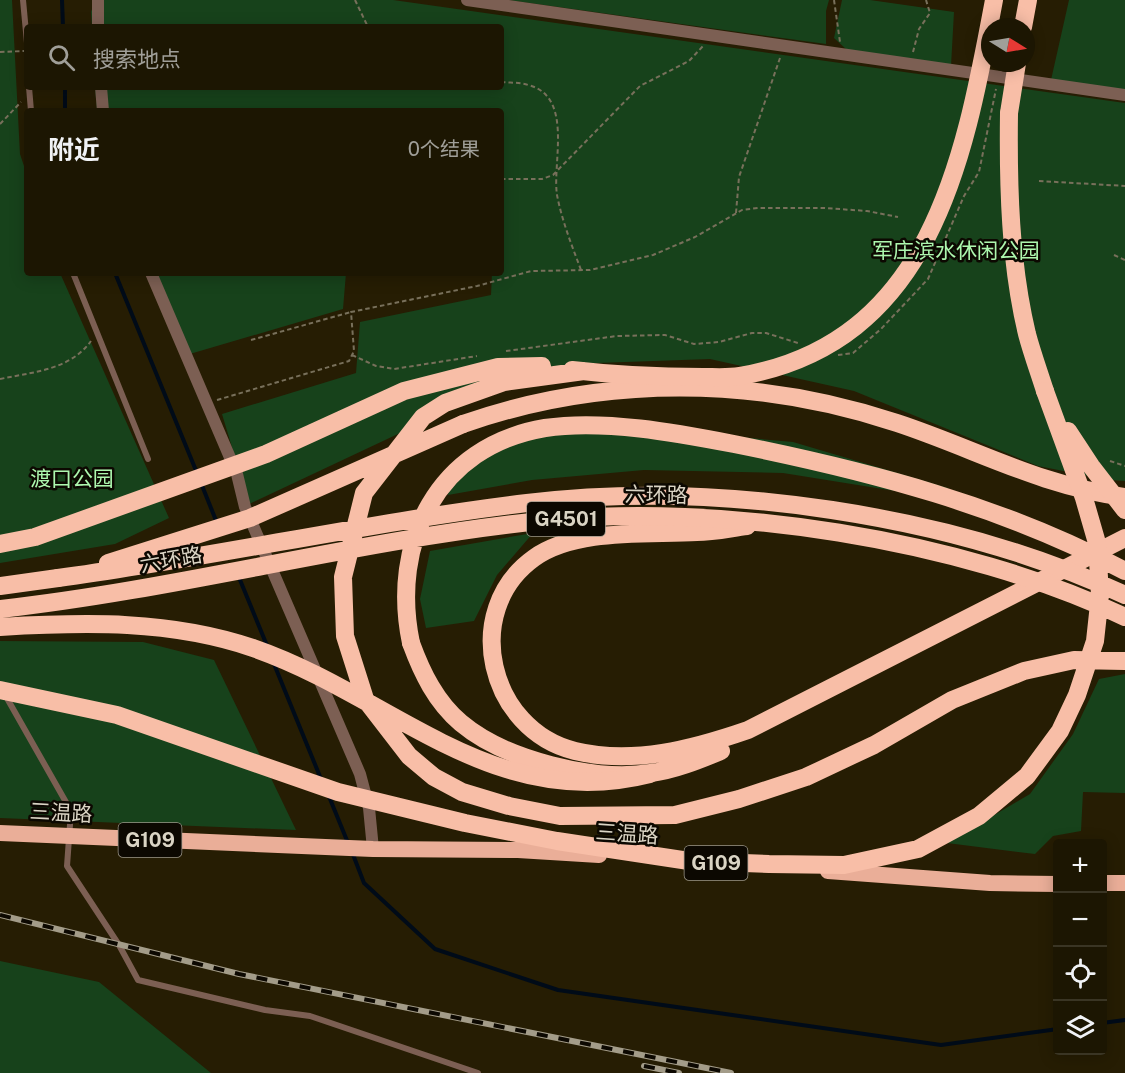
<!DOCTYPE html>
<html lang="zh">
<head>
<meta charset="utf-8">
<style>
	:root { --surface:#1c1602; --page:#292311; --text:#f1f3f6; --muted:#a09f99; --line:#3a3524 }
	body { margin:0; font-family:"Public Sans","Noto Sans SC",sans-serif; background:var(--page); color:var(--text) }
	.controls { position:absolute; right:18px; bottom:18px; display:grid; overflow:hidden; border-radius:6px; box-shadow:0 3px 15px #0003 }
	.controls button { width:54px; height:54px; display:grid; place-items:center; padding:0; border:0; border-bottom:2px solid var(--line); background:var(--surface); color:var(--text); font:30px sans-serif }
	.compass { position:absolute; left:981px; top:18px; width:54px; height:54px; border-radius:50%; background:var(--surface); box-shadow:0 3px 15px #0003; rotate:101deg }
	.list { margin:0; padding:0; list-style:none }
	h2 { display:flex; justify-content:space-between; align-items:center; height:78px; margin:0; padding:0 24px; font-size:26px }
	h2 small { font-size:20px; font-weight:400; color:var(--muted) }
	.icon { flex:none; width:33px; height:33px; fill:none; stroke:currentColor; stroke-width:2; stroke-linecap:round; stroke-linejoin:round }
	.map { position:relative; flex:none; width:1125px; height:1073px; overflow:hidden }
	.search { position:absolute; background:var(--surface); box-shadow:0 3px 15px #0003; left:24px; top:24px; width:480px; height:66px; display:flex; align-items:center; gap:15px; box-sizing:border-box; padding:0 21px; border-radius:6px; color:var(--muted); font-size:22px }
	.panel { position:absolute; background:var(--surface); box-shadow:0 3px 15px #0003; left:24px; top:108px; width:480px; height:168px; border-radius:6px }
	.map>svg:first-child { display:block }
	.green { fill:#17421b }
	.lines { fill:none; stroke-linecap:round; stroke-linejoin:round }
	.stream { stroke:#000b18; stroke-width:4 }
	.path { stroke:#78705b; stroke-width:2; stroke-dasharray:4.5 3; stroke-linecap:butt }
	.service { stroke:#7c5f53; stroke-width:6 }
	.minor { stroke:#7c5f53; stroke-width:12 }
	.trunk { stroke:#eaae98; stroke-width:16 }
	.motorway { stroke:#f8bea7; stroke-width:18 }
	.rail-casing { stroke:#a39c89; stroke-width:6 }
	.rail { stroke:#0c0801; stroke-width:4; stroke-dasharray:11; stroke-linecap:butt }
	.motorway-bridge { stroke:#f8bea7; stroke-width:18 }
	.labels { text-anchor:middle; stroke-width:5; stroke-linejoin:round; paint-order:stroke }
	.shield { fill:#0c0801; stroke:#9c978a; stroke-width:1.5 }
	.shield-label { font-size:20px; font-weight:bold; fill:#dad4c4 }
	.park-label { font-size:21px; fill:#adf7ae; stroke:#0c0801 }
	.street-label { font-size:21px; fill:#dad4c4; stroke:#0c0801 }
</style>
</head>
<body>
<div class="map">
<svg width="1125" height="1073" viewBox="0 0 1125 1073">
	<rect width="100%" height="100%" fill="#261d03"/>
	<path class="green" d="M0 0H12L20 154 27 175V273H60L169 518 115 544 0 563Z
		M95 0H393L1125 103V481L1109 480 1038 466 854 391 710 359 569 364 434 417 249 504 222 414 356 373 360 322 491 295 492 273H501V111H97L95 87H501V27H92L91 12Z
		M508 0H829L826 11V44Z
		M842 0H870L954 12 951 66 847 50 834 38Z
		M1069 0H1125V90L1051 80Z
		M147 273H346L343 309 183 356Z
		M577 422 793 442 948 488 945 499 783 473 644 470 532 480 448 495 451 484 479 452Z
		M533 533 497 575 474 621 426 628 420 599 430 551Z
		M0 641 143 642 214 660 296 830 0 818Z
		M1125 674V793L1083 792 1081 831 1053 836 1035 854 947 843 1030 794 1073 734 1099 679Z
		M0 961 99 982 211 1073H0Z"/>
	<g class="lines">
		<path class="stream" d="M62 0 63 27
			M65 87V111
			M115 273 197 473
			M201 483 217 523
			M238 575 268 648
			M274 664 321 779
			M328 794 348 843
			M352 852 364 883 435 949 558 990 941 1045 1058 1029
			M1102 1023 1125 1020"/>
		<path class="path" d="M355 0 368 27
			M834 0 840 42
			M0 52 24 51
			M913 52 919 29 930 13 926 0
			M501 82C510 83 520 82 528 85 574 96 552 163 557 195 562 221 572 246 581 270
			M373 87H405
			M0 124 21 102
			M501 179H542L553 175 640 86 689 61 704 45
			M1039 181 1125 186
			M736 213 739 177 780 58
			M1114 255 1125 260
			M251 340 351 312
			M506 351 617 336 665 335 694 344 719 342 752 333H766L798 343
			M352 355 376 366 394 369 477 356
			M838 355 853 353 881 329 928 279 964 196 979 172 996 89
			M0 379C33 372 70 370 91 341
			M217 400 349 361 354 351 351 312 477 286 531 271 590 270 653 255 695 237 742 210 758 208H824L867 211 898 217
			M1110 461 1125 466"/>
		<path class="service" d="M23 0 27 43
			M29 87 31 111
			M73 273 148 459
			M8 700 71 811 67 866 119 945 138 980 265 1010 310 1016 478 1073"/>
		<path class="minor" d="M467 0 1125 95
			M98 27V0
			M101 87 103 111
			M151 273 237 474 245 507 360 774 369 808 373 849"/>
		<path class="trunk" d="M0 833 373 849 518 850 599 855
			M828 871 990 883 1058 884
			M1102 883H1125"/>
		<path class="motorway" d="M1023 27 1028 0
			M1009 113C1008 186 1010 263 1027 334 1032 353 1039 372 1045 391
			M463 424C603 375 756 376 897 423 976 449 1040 486 1125 497
			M747 526C731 528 714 532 697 532 648 535 576 528 534 558 460 611 489 730 575 751 633 765 693 749 748 730L1125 538
			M0 586 58 578
			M411 643C422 673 436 702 461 723 505 760 594 782 651 773 675 770 699 760 721 751"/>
		<g class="rail-casing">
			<path id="rail" d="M0 915 239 974 731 1073
				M644 1066 679 1073"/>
		</g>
		<use href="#rail" class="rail"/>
		<path class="motorway-bridge" d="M1009 113 1017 63
			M572 370C615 375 660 377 703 377 715 377 728 378 740 376 931 343 964 161 994 0
			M584 371 504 382 445 403 423 417 364 493 343 577 345 636 365 699 409 756 434 777 462 792 509 806 560 816 675 815 739 799 806 777 874 745 952 700 1024 671 1074 660 1125 661
			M1068 431 1091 466 1125 510
			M0 544 35 537 266 454 404 391 498 367 542 366
			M108 563 250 518 463 424
			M58 578C215 557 370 522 527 503 717 480 951 514 1125 595
			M0 609C181 589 358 540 540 521 721 502 961 539 1125 617
			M0 627C85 622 171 620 253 648 390 695 493 814 650 774
			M411 643C390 543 437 446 545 428 603 419 677 433 734 444 869 471 1003 506 1125 571
			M0 690 117 715 338 792 465 823 557 841 689 861 769 864 844 865 918 849 979 816 1027 776 1060 731 1077 695 1095 641 1100 595 1097 543 1084 498 1045 391"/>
	</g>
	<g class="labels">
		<g class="shield">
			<rect x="527" y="502" width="78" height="34" rx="4.5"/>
			<rect x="118.5" y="823" width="63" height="34" rx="4.5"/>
			<rect x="684.5" y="846" width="63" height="34" rx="4.5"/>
		</g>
		<g class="shield-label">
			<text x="566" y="526">G4501</text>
			<text x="150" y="847">G109</text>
			<text x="716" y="870">G109</text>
		</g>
		<g class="park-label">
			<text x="956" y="258">军庄滨水休闲公园</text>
			<text x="72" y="486">渡口公园</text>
		</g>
		<g class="street-label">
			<text transform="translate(656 495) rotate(1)" y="7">六环路</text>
			<text transform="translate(171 560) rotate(-10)" y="7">六环路</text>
			<text transform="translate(61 813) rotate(3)" y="7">三温路</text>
			<text transform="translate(627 834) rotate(4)" y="7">三温路</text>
		</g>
	</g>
</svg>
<div class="controls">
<button>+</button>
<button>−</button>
<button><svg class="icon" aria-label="locate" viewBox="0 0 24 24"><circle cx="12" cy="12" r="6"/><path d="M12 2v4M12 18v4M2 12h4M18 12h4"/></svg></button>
<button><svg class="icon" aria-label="layers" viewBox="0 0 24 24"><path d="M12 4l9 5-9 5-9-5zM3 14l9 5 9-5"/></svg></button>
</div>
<svg class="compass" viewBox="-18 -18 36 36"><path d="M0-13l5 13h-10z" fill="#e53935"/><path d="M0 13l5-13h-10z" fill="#a09f99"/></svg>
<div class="search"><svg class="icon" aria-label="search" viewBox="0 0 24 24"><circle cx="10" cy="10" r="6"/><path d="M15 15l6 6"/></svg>搜索地点</div>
<section class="panel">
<h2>附近<small>0个结果</small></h2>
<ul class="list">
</ul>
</section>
</div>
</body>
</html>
